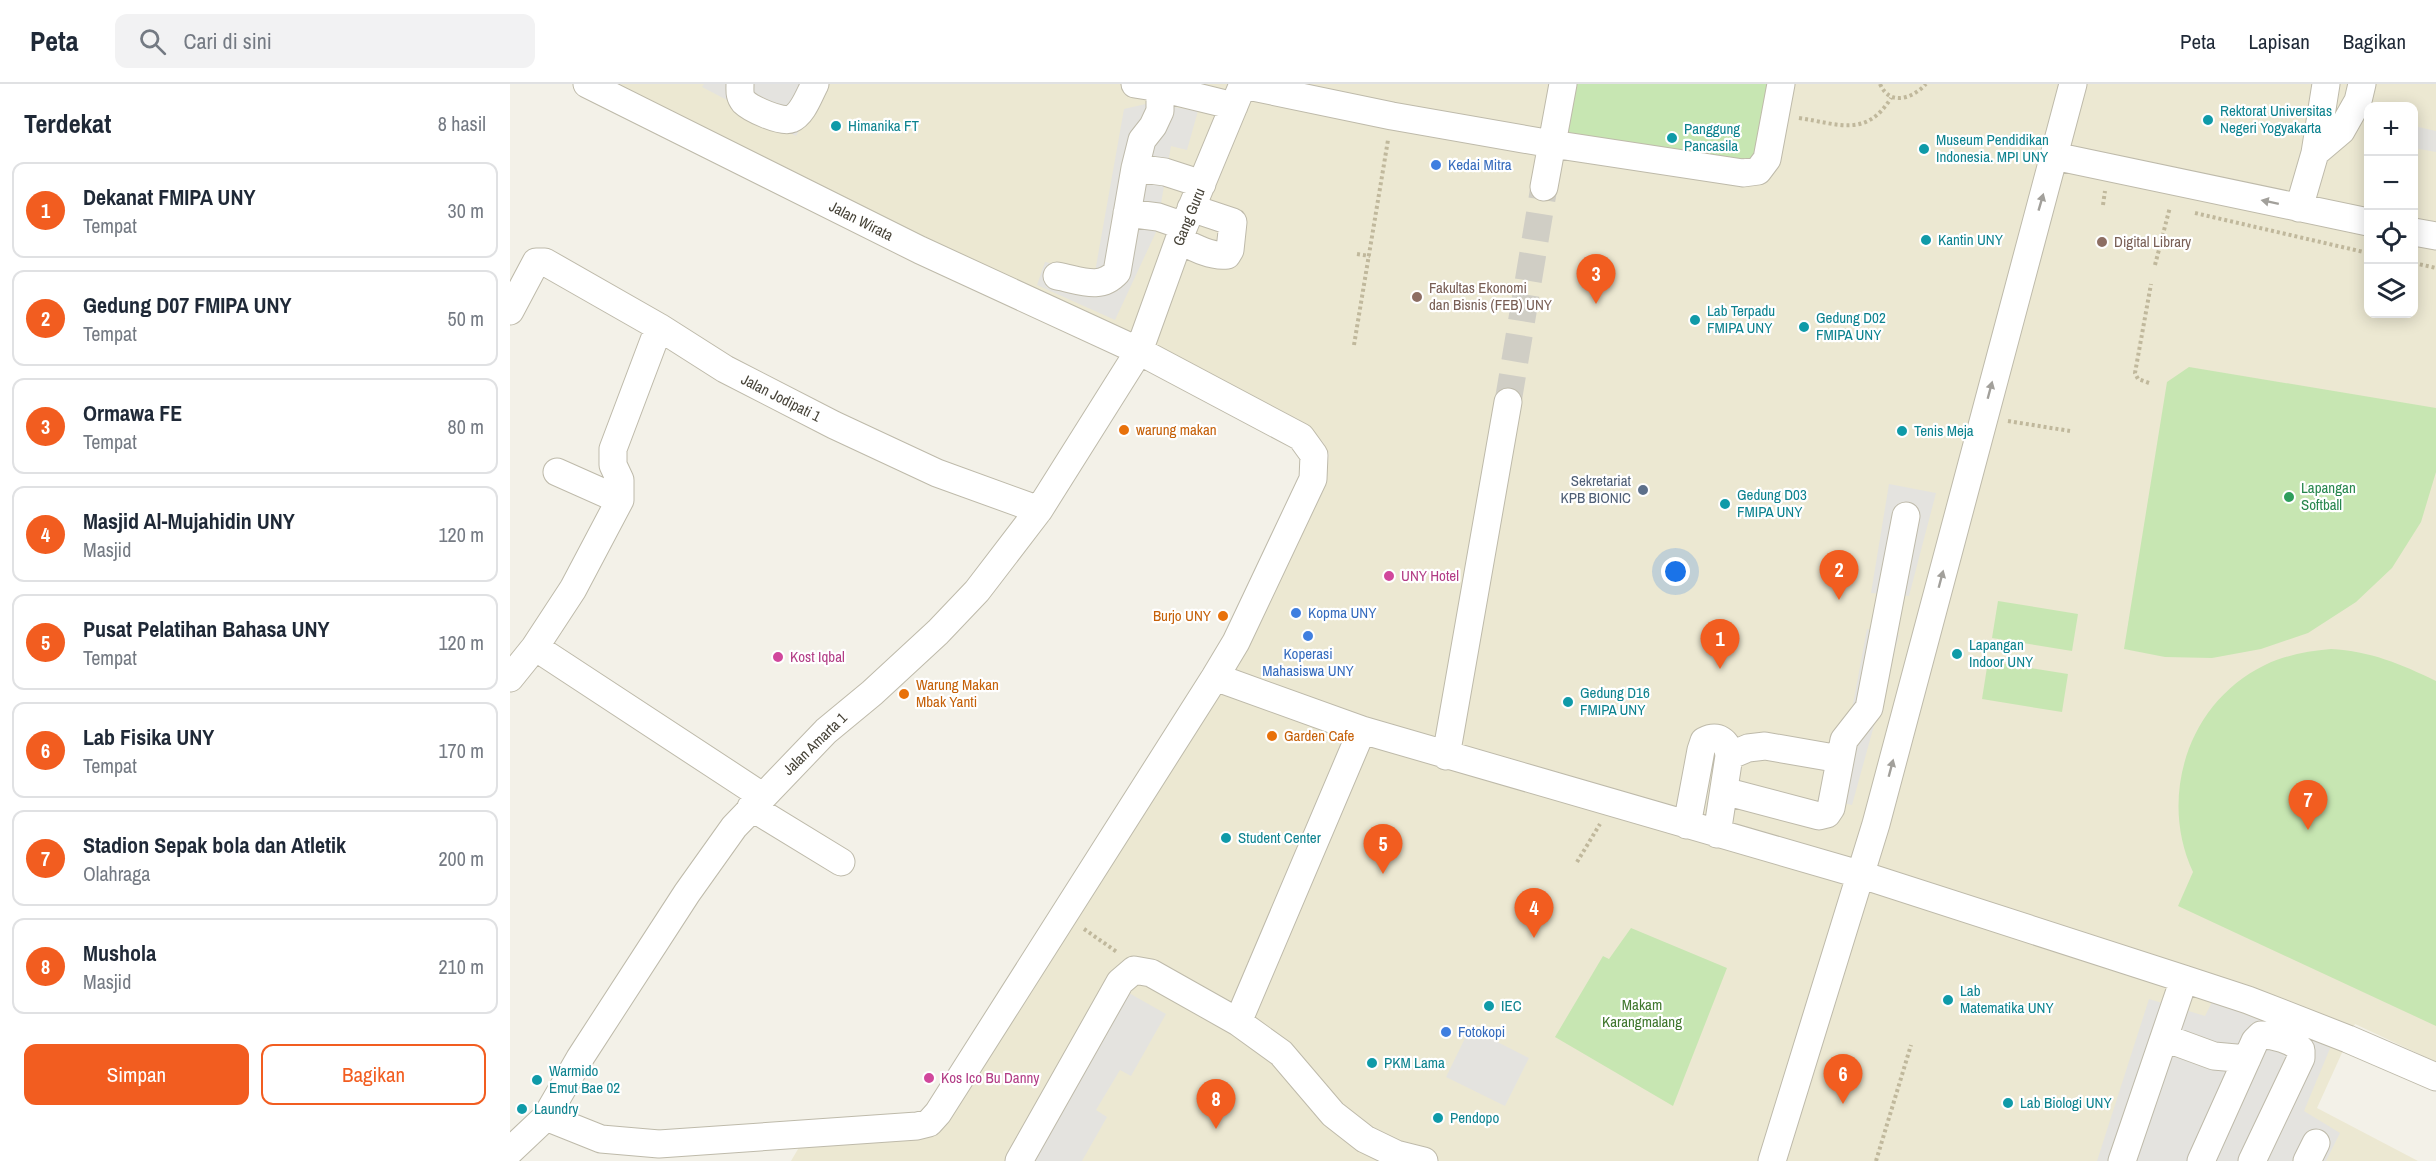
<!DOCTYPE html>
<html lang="id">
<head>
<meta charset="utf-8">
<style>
	:root { --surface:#fff; --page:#f2f2f3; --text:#1f2937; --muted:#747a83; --line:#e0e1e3; --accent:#f25d20 }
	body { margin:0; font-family:"Archivo Narrow",sans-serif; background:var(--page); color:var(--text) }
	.controls { position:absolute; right:18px; top:18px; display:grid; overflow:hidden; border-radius:12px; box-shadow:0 3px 15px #0003 }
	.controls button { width:54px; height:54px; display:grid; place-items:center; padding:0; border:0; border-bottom:2px solid var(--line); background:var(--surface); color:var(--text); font:30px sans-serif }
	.you { position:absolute; left:1166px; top:488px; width:21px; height:21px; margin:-15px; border:4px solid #fff; border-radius:50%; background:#1a73e8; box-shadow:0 0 0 9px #1a73e833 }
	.badge { display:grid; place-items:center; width:39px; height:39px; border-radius:50%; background:var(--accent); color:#fff; font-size:20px; font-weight:700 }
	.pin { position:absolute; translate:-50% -50px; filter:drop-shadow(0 2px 3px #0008) }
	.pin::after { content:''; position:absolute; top:32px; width:21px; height:18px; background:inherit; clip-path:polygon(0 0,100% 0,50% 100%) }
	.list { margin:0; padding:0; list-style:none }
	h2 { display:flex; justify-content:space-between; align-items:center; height:78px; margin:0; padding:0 24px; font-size:26px }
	h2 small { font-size:20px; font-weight:400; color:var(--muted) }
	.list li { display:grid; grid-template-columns:39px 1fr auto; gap:18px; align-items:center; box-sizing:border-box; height:96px; margin:0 12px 12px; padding:0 12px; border:2px solid var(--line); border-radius:12px }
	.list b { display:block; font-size:22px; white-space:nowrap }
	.list p { margin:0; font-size:20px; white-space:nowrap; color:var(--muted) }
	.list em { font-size:20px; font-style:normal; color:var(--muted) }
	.actions { display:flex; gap:12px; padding:18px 24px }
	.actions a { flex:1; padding:14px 0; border:2px solid var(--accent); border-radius:12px; text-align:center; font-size:21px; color:var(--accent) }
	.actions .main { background:var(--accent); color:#fff }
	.icon { flex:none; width:33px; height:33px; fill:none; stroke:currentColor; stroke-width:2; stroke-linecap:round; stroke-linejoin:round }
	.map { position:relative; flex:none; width:1926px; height:1077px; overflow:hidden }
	header { display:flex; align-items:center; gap:36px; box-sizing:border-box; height:84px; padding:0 30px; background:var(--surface); border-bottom:2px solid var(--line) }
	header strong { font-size:28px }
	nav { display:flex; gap:33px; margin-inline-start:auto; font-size:21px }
	.search { width:420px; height:54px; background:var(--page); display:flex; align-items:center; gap:15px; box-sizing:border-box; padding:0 21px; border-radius:12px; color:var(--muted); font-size:22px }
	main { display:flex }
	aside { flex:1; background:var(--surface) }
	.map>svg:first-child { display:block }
	.education { fill:#ece8d2; fill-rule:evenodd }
	.green { fill:#c7e6b2 }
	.parking { fill:#e4e3df }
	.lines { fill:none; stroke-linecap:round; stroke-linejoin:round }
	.minor-tunnel { stroke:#d0cec5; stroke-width:27; stroke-dasharray:27 14; stroke-linecap:butt }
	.minor-casing { stroke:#bebaaa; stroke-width:29 }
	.path { stroke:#c0b89c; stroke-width:4; stroke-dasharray:3 3; stroke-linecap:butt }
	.minor { stroke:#fff; stroke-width:27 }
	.oneway { fill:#a2a09b }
	.culture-dot { fill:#0f9aa8; stroke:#fff; stroke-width:2 }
	.shop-dot { fill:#3f7fe0; stroke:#fff; stroke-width:2 }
	.education-dot { fill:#8d6e63; stroke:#fff; stroke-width:2 }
	.food-dot { fill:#e8710a; stroke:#fff; stroke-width:2 }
	.service-dot { fill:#5c6f8a; stroke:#fff; stroke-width:2 }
	.leisure-dot { fill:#2e9e5b; stroke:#fff; stroke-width:2 }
	.hotel-dot { fill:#d1479c; stroke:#fff; stroke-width:2 }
	.labels { text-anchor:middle; stroke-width:4.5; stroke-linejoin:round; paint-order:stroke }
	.culture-label { font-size:15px; fill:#0d838f; stroke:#fff; text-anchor:start }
	.shop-label { font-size:15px; fill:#366cbe; stroke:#fff; text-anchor:start }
	.street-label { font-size:15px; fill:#464237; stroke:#fff }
	.education-label { font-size:15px; fill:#785e54; stroke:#fff; text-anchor:start }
	.food-label { font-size:15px; fill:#c56008; stroke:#fff; text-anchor:start }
	.service-label { font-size:15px; fill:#4e5e75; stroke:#fff; text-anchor:end }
	.leisure-label { font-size:15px; fill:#27864d; stroke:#fff; text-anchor:start }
	.hotel-label { font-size:15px; fill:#b23c85; stroke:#fff; text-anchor:start }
	.park-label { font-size:15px; fill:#3e762c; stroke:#fff }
</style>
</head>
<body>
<header>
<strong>Peta</strong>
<div class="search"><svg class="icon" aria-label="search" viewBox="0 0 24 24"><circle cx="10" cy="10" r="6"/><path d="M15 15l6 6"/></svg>Cari di sini</div>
<nav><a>Peta</a><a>Lapisan</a><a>Bagikan</a></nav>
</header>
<main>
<aside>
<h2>Terdekat<small>8 hasil</small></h2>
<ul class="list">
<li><span class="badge">1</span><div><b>Dekanat FMIPA UNY</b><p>Tempat</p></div><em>30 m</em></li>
<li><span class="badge">2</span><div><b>Gedung D07 FMIPA UNY</b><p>Tempat</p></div><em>50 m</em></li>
<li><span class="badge">3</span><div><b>Ormawa FE</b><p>Tempat</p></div><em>80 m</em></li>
<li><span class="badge">4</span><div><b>Masjid Al-Mujahidin UNY</b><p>Masjid</p></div><em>120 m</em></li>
<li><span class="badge">5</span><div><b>Pusat Pelatihan Bahasa UNY</b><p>Tempat</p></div><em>120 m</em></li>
<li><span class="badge">6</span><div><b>Lab Fisika UNY</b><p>Tempat</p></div><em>170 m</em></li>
<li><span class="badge">7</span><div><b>Stadion Sepak bola dan Atletik</b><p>Olahraga</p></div><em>200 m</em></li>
<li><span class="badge">8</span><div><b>Mushola</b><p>Masjid</p></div><em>210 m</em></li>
</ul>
<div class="actions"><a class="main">Simpan</a><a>Bagikan</a></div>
</aside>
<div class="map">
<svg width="1926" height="1077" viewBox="0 0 1926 1077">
	<rect width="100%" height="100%" fill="#f3f1e8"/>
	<path class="education" d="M100 0H1926V978L1845 940 1807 1024 1908 1077H281L291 1060 419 1051 817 388 819 370 813 358 788 335 652 269 408 157ZM1858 22H1904V230H1858Z"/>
	<path class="green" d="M1063 0H1259L1248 68 1241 78 1054 54Z
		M1679 283 1926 324V388L1911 438 1882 484 1846 518 1798 549 1751 565 1702 574 1655 573 1614 565 1657 298Z
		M1488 517 1568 530 1562 567 1482 554Z
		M1821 565C1860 567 1891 580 1926 597V942L1668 822 1683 788C1648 713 1678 618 1755 581 1776 571 1798 567 1821 565Z
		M1478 577 1558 590 1552 628 1472 615Z
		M1121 844 1217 884 1163 1022 1045 953 1093 872 1099 875Z"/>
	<path class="parking" d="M194 0H313L286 52 192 3Z
		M640 19 688 27 677 66 661 62 646 148 605 236 527 201 535 178 585 188 614 25Z
		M1904 42 1926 47V68L1904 64Z
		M1379 400 1426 409 1399 512 1361 509Z
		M1357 545 1389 551 1342 721 1325 717Z
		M619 909 656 930 621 992 610 986 586 1026 597 1033 572 1077H523Z
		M1639 915 1695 932 1702 918 1821 962 1794 1027 1830 1049 1816 1077H1587Z
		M960 944 1019 974 995 1022 936 993Z"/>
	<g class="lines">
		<path class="minor-tunnel" d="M998 318 1034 103"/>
		<g class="minor-casing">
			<path id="minor" d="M230 0C230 7 229 12 234 18 241 25 272 39 281 35 293 30 299 11 305 0
				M625 0 650 4 724 22
				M733 1 882 32 1042 60 1233 89 1248 87 1257 75 1271 0
				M1805 69 1816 0
				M1544 72 1858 138
				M625 84 655 88 692 100
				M1034 103 1053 0
				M1789 124 1805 69 1831 47 1848 17 1852 0
				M617 129 648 133 674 142
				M1904 148 1926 152
				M669 156C683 163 701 173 717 171L720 166 723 138 681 124
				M547 192C570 196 590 207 607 188L625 84 632 56 643 42 650 27V4
				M0 227 26 178H35L149 243 215 285 324 341 427 389 529 426
				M47 388 110 416
				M25 563 252 712
				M705 593 852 646 1352 791 1674 895 1738 916 1838 955 1926 993
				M0 594 25 563 63 505 110 416V396L103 381V365L149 243
				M936 672 998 318
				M1219 672 1238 664 1255 662 1330 675
				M1214 707 1309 732 1317 730 1321 724 1334 656 1359 624 1396 432
				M241 723 331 778
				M1177 741 1191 666 1194 657C1208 650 1218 657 1219 672L1207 750
				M728 938 852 646
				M1655 954 1704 972 1737 975
				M36 1033 91 1055 149 1060 407 1042 419 1039 428 1029 705 593 726 558 803 395 804 371 791 353 629 267 410 166 77 0
				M0 1067 36 1033 70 974 177 809 224 743 316 647 362 609 428 548 467 507 529 426 629 267 674 142 733 0
				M509 1077 610 898 624 886 641 889 728 938 771 969 823 1030 855 1055 886 1070 914 1077
				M1262 1077 1366 740 1563 0
				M1612 1077 1674 895
				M1691 1077 1745 957 1751 951C1764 951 1783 956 1791 966V974L1742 1077
				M1797 1077 1806 1059"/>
		</g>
		<path class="path" d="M1370 0C1380 23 1403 14 1416 0
			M1289 34C1329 40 1356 54 1381 14
			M1593 121 1595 107
			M1685 129 1858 169
			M847 170 860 172
			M1904 179 1926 184
			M1645 181 1660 123
			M844 261 878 56
			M1639 299 1628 295 1625 289 1641 200
			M1498 337 1560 347
			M1067 778 1090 740
			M574 845 607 868
			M1366 1077 1401 961"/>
		<use href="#minor" class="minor"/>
	</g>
	<defs><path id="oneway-solid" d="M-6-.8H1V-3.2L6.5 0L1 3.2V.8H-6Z" transform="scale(1.5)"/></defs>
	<g class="oneway">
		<use href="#oneway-solid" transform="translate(1531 118) rotate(-74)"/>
		<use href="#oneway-solid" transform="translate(1760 118) rotate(-168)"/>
		<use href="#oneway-solid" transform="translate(1480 306) rotate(-75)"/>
		<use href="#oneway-solid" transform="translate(1431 495) rotate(-75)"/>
		<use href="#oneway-solid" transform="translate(1381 684) rotate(-75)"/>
	</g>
	<g class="culture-dot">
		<circle cx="1698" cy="36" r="6"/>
		<circle cx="326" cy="42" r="6"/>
		<circle cx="1162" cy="54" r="6"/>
		<circle cx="1414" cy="65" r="6"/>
		<circle cx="1416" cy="156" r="6"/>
		<circle cx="1185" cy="236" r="6"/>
		<circle cx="1294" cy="243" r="6"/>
		<circle cx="1392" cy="347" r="6"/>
		<circle cx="1215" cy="420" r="6"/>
		<circle cx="1447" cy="570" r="6"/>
		<circle cx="1058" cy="618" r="6"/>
		<circle cx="716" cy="754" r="6"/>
		<circle cx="1438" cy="916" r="6"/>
		<circle cx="979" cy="922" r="6"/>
		<circle cx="862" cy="979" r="6"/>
		<circle cx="27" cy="996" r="6"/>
		<circle cx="1498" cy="1019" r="6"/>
		<circle cx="12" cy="1025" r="6"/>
		<circle cx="928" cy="1034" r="6"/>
	</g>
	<g class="shop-dot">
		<circle cx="926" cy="81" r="6"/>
		<circle cx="786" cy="529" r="6"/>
		<circle cx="798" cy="552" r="6"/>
		<circle cx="936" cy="948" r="6"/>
	</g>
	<g class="education-dot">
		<circle cx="1592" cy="158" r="6"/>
		<circle cx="907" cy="213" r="6"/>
	</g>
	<g class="food-dot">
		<circle cx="614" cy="346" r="6"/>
		<circle cx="713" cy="532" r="6"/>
		<circle cx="394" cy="610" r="6"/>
		<circle cx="762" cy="652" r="6"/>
	</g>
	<circle class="service-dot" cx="1133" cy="406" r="6"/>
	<circle class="leisure-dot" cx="1779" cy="413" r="6"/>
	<g class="hotel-dot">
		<circle cx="879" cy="492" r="6"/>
		<circle cx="268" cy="573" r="6"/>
		<circle cx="419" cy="994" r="6"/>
	</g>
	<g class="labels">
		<g class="culture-label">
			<text x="1710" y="32">Rektorat Universitas<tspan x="1710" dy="17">Negeri Yogyakarta</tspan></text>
			<text x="338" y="47">Himanika FT</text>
			<text x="1174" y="50">Panggung<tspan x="1174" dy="17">Pancasila</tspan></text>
			<text x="1426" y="61">Museum Pendidikan<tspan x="1426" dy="17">Indonesia. MPI UNY</tspan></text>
			<text x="1428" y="161">Kantin UNY</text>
			<text x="1197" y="232">Lab Terpadu<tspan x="1197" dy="17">FMIPA UNY</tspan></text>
			<text x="1306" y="239">Gedung D02<tspan x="1306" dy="17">FMIPA UNY</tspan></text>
			<text x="1404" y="352">Tenis Meja</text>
			<text x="1227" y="416">Gedung D03<tspan x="1227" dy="17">FMIPA UNY</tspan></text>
			<text x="1459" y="566">Lapangan<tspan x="1459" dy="17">Indoor UNY</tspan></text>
			<text x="1070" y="614">Gedung D16<tspan x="1070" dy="17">FMIPA UNY</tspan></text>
			<text x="728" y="759">Student Center</text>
			<text x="1450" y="912">Lab<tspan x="1450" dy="17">Matematika UNY</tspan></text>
			<text x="991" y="927">IEC</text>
			<text x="874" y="984">PKM Lama</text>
			<text x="39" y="992">Warmido<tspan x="39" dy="17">Emut Bae 02</tspan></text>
			<text x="1510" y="1024">Lab Biologi UNY</text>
			<text x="24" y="1030">Laundry</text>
			<text x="940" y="1039">Pendopo</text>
		</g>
		<g class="shop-label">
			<text x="938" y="86">Kedai Mitra</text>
			<text x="798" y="534">Kopma UNY</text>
			<text x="798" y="575" text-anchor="middle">Koperasi<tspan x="798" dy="17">Mahasiswa UNY</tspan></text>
			<text x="948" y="953">Fotokopi</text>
		</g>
		<g class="street-label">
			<text transform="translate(679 133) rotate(-68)" y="5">Gang Guru</text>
			<text transform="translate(351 137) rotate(27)" y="5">Jalan Wirata</text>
			<text transform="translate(271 314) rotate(27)" y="5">Jalan Jodipati 1</text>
			<text transform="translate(305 660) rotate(-44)" y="5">Jalan Amarta 1</text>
		</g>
		<g class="education-label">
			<text x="1604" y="163">Digital Library</text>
			<text x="919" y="209">Fakultas Ekonomi<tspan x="919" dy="17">dan Bisnis (FEB) UNY</tspan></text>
		</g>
		<g class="food-label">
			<text x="626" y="351">warung makan</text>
			<text x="701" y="537" text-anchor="end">Burjo UNY</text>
			<text x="406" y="606">Warung Makan<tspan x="406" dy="17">Mbak Yanti</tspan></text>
			<text x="774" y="657">Garden Cafe</text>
		</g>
		<g class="service-label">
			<text x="1121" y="402">Sekretariat<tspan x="1121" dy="17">KPB BIONIC</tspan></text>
		</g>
		<g class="leisure-label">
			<text x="1791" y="409">Lapangan<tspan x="1791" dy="17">Softball</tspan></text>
		</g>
		<g class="hotel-label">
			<text x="891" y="497">UNY Hotel</text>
			<text x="280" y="578">Kost Iqbal</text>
			<text x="431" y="999">Kos Ico Bu Danny</text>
		</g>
		<g class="park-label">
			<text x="1132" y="926">Makam<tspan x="1132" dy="17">Karangmalang</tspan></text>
		</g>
	</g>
</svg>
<div class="controls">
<button>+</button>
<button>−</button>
<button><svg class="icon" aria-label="locate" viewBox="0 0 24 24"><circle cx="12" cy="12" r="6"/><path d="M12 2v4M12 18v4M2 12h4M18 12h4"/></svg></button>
<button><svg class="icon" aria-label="layers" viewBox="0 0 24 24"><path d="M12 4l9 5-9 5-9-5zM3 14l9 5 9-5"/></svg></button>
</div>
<div class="you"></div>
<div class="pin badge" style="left:1210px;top:585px">1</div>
<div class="pin badge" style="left:1329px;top:516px">2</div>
<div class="pin badge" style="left:1086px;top:220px">3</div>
<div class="pin badge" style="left:1024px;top:854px">4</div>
<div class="pin badge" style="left:873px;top:790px">5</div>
<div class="pin badge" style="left:1333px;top:1020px">6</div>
<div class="pin badge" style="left:1798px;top:746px">7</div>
<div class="pin badge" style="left:706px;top:1045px">8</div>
</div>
</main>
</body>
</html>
